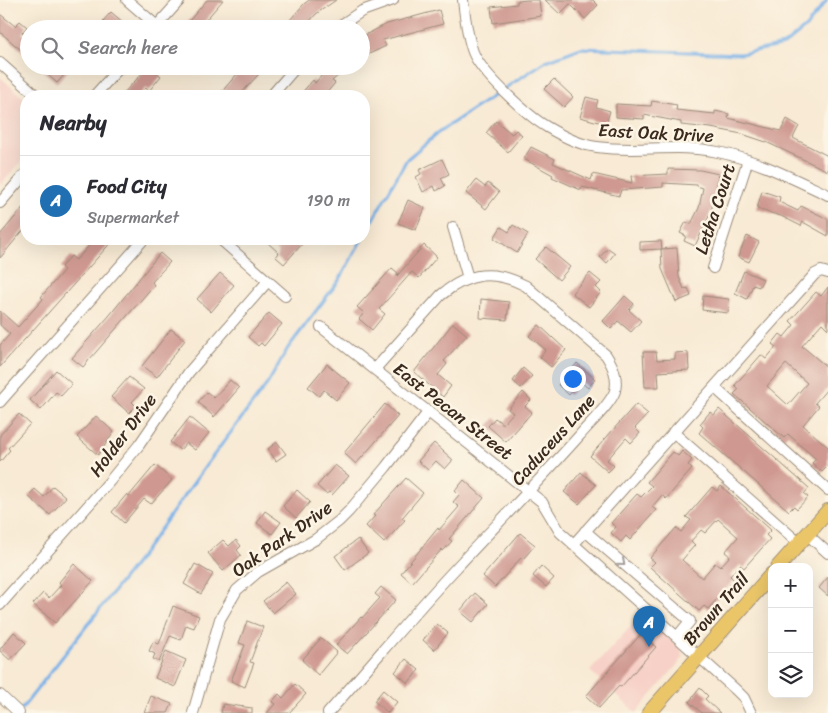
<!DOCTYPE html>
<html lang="en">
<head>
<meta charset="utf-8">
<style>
	:root { --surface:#fff; --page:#f7f7f7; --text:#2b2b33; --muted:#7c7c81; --line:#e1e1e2; --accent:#1f6fb2 }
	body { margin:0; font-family:Sriracha,sans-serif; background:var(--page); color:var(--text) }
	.controls { position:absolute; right:15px; bottom:15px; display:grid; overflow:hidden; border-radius:10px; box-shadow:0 5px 20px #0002 }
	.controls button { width:45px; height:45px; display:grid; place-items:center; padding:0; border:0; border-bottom:1px solid var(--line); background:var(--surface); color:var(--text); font:25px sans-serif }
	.you { position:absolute; left:572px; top:378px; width:18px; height:18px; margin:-12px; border:4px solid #fff; border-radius:50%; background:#1a73e8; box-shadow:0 0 0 8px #1a73e833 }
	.badge { display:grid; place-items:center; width:32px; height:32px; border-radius:50%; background:var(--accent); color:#fff; font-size:16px; font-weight:700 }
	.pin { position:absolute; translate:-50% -41px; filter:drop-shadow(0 1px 2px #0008) }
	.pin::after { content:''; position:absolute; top:26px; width:18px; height:15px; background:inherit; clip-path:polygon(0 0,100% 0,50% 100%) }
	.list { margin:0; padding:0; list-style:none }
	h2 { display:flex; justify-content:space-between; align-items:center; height:65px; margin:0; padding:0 20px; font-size:21px }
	h2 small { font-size:16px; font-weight:400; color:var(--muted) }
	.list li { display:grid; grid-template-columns:32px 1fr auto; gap:15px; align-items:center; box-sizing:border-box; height:90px; padding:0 20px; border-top:1px solid var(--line) }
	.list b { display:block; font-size:19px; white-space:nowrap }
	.list p { margin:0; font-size:16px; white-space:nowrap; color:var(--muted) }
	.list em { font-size:16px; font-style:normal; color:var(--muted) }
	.icon { flex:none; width:28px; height:28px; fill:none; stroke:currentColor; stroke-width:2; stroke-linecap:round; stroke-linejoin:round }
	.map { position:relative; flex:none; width:828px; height:713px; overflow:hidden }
	.search { position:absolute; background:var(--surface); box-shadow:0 5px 20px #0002; left:20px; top:20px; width:350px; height:55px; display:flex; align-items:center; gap:12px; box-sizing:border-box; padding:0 18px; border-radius:28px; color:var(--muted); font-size:19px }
	.panel { position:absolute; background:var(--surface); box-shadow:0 5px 20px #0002; left:20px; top:90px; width:350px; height:155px; border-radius:20px }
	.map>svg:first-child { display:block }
	.built { fill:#f7d1c7 }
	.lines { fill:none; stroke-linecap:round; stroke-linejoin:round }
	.stream { stroke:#78b1e8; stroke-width:3 }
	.building { fill:#cf9991; fill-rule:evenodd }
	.minor-casing { stroke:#9a8a79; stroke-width:12 }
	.major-casing { stroke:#9a8a79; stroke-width:16 }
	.minor { stroke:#fff; stroke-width:10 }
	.major { stroke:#ebc669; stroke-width:14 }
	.oneway { stroke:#a79f9a }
	.labels { text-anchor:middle; stroke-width:5; stroke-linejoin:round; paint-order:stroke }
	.street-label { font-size:18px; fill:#3b2a1e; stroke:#fcf5e5 }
</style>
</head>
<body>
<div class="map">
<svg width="828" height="713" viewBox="0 0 828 713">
	<rect width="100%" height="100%" fill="#fcf5e5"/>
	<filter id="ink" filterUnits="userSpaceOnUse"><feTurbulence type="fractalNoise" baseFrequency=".02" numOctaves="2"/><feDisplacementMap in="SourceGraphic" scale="10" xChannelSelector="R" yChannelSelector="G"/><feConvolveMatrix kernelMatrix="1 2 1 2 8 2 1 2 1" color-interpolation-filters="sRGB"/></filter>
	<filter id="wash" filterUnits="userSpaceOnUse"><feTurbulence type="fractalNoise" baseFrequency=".0096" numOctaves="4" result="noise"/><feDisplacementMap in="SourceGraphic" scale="20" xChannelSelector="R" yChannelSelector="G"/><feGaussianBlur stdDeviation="1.12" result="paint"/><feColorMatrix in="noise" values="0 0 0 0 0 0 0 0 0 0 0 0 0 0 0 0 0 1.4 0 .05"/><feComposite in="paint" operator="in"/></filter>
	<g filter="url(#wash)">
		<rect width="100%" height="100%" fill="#f8ead4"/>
		<path class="built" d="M0 77 26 100V156L0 186Z
			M642 614 681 649 683 658 636 713 590 671Z"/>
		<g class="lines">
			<path class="stream" d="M364 235 407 159 439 132 546 61 581 48 741 54 784 45 806 27 827 0
				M20 711 139 559 210 460 268 383 288 348 340 279 362 239"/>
		</g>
		<g id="blocks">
			<path class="building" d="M207 0H223L198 29H182Z
				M309 0H336L316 14 303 29H282L304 4Z
				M527 0H539L541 16 493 23 491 7 517 4V1Z
				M545 0H593L598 5 585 19 570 4 560 14Z
				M439 10 443 24 383 40 386 46 367 55 365 52 361 55V37L387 24Z
				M111 12 131 29H111L103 21Z
				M0 14 15 26 20 21 27 27 22 33 29 39V57L0 32Z
				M48 66H72L57 83 43 71Z
				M149 66 161 76 149 91 146 88 138 96H121Z
				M244 66H266L239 96H218Z
				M330 66H349L332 81 335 83 324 96H299L313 80 315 83Z
				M554 79 573 97 564 107 544 89Z
				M586 97 598 100 596 107 610 111 606 124 580 117Z
				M652 101 677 105 676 110 715 114V111L729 114 728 118 781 131 787 119 799 126 793 138 828 156V171L766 142 742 134 711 128 681 125V122L644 115V119L616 117V104L651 106Z
				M496 121 512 134 516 130 522 135 508 152 486 133Z
				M531 147 555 159 553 163 591 180 593 174 632 183 631 176 668 174V169L700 170 719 174 711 212 695 246 684 241 686 236 680 233 686 222 691 224 699 208 703 188 697 186V185L663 183V187L621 190 619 196 582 187 581 190 552 177 553 175 524 159Z
				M442 159 449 174 441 178 445 186 436 191 434 186 423 192 416 177 421 174 419 170Z
				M476 180 485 187 488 183 499 192 486 209 466 193Z
				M762 191 780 197 779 202 798 211 801 206 828 219V236L803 222 801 226 781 216 757 209Z
				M408 200 425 208 416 230 398 223Z
				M26 204V227L0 258V235Z
				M513 225 528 234 517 253 494 238 501 227 509 232Z
				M747 236 759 242 749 262 738 257Z
				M95 239H114L0 367V345L10 334 0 325V311L18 327 43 299 41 297 64 270 61 267 71 256 76 260Z
				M272 239H299L303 243 284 264 276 257 279 253 268 243Z
				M661 241 662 249 640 250V242Z
				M424 245 437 257 419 278 412 272 379 309 385 314 372 330 359 319 364 313 357 307 392 268 398 273 397 276Z
				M546 247 570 267 559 280 535 259Z
				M608 248 615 253 607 263 600 257Z
				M677 248 679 277 684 289 688 288 691 296 676 302 662 269 661 249Z
				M160 253 170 262 152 282 154 285 83 367 72 358 109 316Z
				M744 271 763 279 759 287 753 285 747 299 735 293Z
				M220 273 234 285 211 312 197 299Z
				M590 273 601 282 596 287 601 292 589 307 572 293Z
				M828 287V329L822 323 802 346 828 368V388L815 403 819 406 803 425 828 447V466L822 472 812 463 816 459 788 434 784 438 734 394 739 389 735 385 761 355 766 359 776 347 772 344 780 334 784 337 794 325 790 321 807 302 816 292 821 296ZM786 364 807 383 788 405 767 386Z
				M625 296 634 304 629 310 641 321 631 332 618 321 611 329 603 321Z
				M703 296 729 299 728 313 702 310Z
				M481 299 509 302 507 320 480 318Z
				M269 313 282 324 264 346 261 343 258 346 248 337Z
				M453 323 467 335 444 361 447 364 438 375 451 386 443 397 414 372Z
				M539 325 566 350 551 367 540 357 546 350 529 336Z
				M171 329 185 340 157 377 142 366Z
				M643 352H656L657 360 675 359V353L688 352 689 370 658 372 659 387H645Z
				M577 363 595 379 588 388 581 382 569 395 558 385Z
				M327 364 350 383 336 400 324 390 319 396 308 387Z
				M523 368 532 376 521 388 513 381Z
				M56 370 72 384 61 396 56 392 41 410 30 400Z
				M129 377 144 389 132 402 136 406 129 413 111 397Z
				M230 380 239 388 214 417 198 402 207 392 214 398Z
				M523 392 531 400 525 406 532 412 506 442 488 426 495 418 503 424 513 413 508 409Z
				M385 404 398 416 356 464 344 453Z
				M636 404 648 414 635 428 640 433 631 443 626 438 607 460 614 466 608 472 590 456Z
				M719 409 809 488 804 494 808 497 797 509 794 506 789 511 699 433 703 427 700 424 710 412 714 415Z
				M19 414 30 424 8 448 10 450 0 462V435Z
				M96 416 114 432 98 455 77 437Z
				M190 417 209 433 195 450 186 443 180 450 170 442Z
				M277 442 286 454 276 461 268 449Z
				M434 443 453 460 445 469 436 461 428 470 418 461Z
				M682 451 692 460 688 465 692 469 666 499 662 495 652 507 656 510 630 540 626 536 621 542 611 533 616 527 611 523 637 494 641 497 652 486 647 482 673 452 678 456Z
				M155 465 172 480 151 504 144 499 124 523 112 512 127 494 129 496Z
				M335 465 349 476 332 495 329 492 326 494 317 486Z
				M581 472 596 485 579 504 564 492Z
				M406 478 423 493 402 518 405 520 384 543 366 526 375 516 373 515Z
				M464 480 484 498 449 539 452 541 443 551 442 549 412 583 401 573 438 528 439 530 459 507 453 502 459 495 455 491Z
				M53 486 66 497 50 515 28 496 35 489 44 497Z
				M721 486 771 530 766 535 770 539 744 568 740 565 730 576 734 580 708 609 704 606 699 611 650 567 655 562 650 558 676 528 681 532 691 520 686 517 712 487 717 491ZM718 519 738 537 725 552 730 556 720 567 715 563 702 578 682 560 695 545 691 541 701 530 705 533Z
				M297 490 310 502 296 518 283 506Z
				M265 511 281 522 272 534 257 523Z
				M520 533 535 545 523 559 521 558 495 587 483 576Z
				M358 539 368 553 345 570 335 556Z
				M223 540 229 546 236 540 241 546 237 550 241 555 223 571 208 553Z
				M74 564 93 581 55 623 33 604 43 593 49 598 61 585 59 582Z
				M195 564 213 574 201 594 184 584Z
				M541 566 554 578 546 587 533 576Z
				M828 577V596L819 588Z
				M286 582 296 594 273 613 263 601Z
				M381 587 396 600 347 654 336 645 361 617 362 618 380 598 375 594Z
				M475 593 488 604 473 622 460 611Z
				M173 606 199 616 194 628 186 625 181 640 170 636 159 662 153 659 155 654 149 651 153 642 159 644Z
				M247 621 263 627 250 662 254 663 245 687 231 681 245 645 239 643Z
				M437 624 448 633 434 650 423 640Z
				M14 632 26 643 10 660 0 651V649Z
				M641 634 656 647 621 687 619 686 599 708 586 696Z
				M321 638 337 652 318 675 302 660Z
				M166 651 186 660 175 687 155 678Z
				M406 659 419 670 408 683 395 672Z
				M295 684 306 694 289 713H267L275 704 272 702 279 694 283 698Z
				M700 688 708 696 705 699 720 713H702L689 702Z
				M383 690 397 702 388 713 374 701Z
				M151 696 172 704 168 713H144Z
				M223 704 252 708V713H221Z"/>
		</g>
	</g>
	<g filter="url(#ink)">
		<use href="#blocks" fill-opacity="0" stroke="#9a8a79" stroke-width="1"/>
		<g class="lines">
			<g class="minor-casing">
				<path id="minor" d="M127 0 157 26
					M463 0C465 17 467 36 473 52 481 73 528 116 547 127 562 136 580 145 597 147 637 153 678 143 718 152 757 160 792 178 828 195
					M154 29 180 0
					M335 29 362 11 393 0
					M0 63 37 96
					M94 96 121 66
					M271 96 297 66
					M0 203 26 173
					M453 227 468 278
					M220 239 285 296
					M713 268 748 160
					M321 327 542 502 560 532 736 690 744 698 751 713
					M714 387 828 490
					M0 402 144 239
					M673 432 799 543
					M585 531 690 621 677 637
					M807 534 828 553
					M573 545 815 274 821 271 828 273
					M0 605 109 482 139 445 189 372 268 281
					M0 695 19 713
					M193 713 220 619 237 590 258 572 316 539 339 521 349 511 386 467 429 411
					M328 713C371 665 412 615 456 568 497 524 539 481 580 435 590 423 610 405 615 391 618 377 613 366 606 355L526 286C494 269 469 272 441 295L375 369"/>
			</g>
			<g class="major-casing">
				<path id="major" d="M778 567 828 511
					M649 713 772 574"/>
			</g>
			<use href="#minor" class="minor"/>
			<use href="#major" class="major"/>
		</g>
		<defs><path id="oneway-chevron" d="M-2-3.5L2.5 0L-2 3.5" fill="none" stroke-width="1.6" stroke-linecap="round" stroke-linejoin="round" transform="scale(1.25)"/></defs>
		<use class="oneway" href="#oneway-chevron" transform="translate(622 563) rotate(41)"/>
	</g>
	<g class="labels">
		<g class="street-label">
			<text transform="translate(656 133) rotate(3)" y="6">East Oak Drive</text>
			<text transform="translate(715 209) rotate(-72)" y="6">Letha Court</text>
			<text transform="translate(453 411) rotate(38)" y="6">East Pecan Street</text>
			<text transform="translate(123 435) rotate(-53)" y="6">Holder Drive</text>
			<text transform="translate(553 440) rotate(-48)" y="6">Caduceus Lane</text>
			<text transform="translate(282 539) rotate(-35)" y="6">Oak Park Drive</text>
			<text transform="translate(716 609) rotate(-49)" y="6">Brown Trail</text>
		</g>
	</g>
</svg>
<div class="controls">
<button>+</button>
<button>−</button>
<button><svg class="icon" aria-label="layers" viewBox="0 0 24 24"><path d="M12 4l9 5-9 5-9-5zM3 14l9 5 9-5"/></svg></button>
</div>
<div class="you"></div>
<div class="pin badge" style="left:649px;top:647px">A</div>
<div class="search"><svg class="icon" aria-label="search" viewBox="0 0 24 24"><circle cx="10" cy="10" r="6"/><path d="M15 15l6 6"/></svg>Search here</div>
<section class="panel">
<h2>Nearby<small></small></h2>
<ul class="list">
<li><span class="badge">A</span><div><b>Food City</b><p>Supermarket</p></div><em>190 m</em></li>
</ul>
</section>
</div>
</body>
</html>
